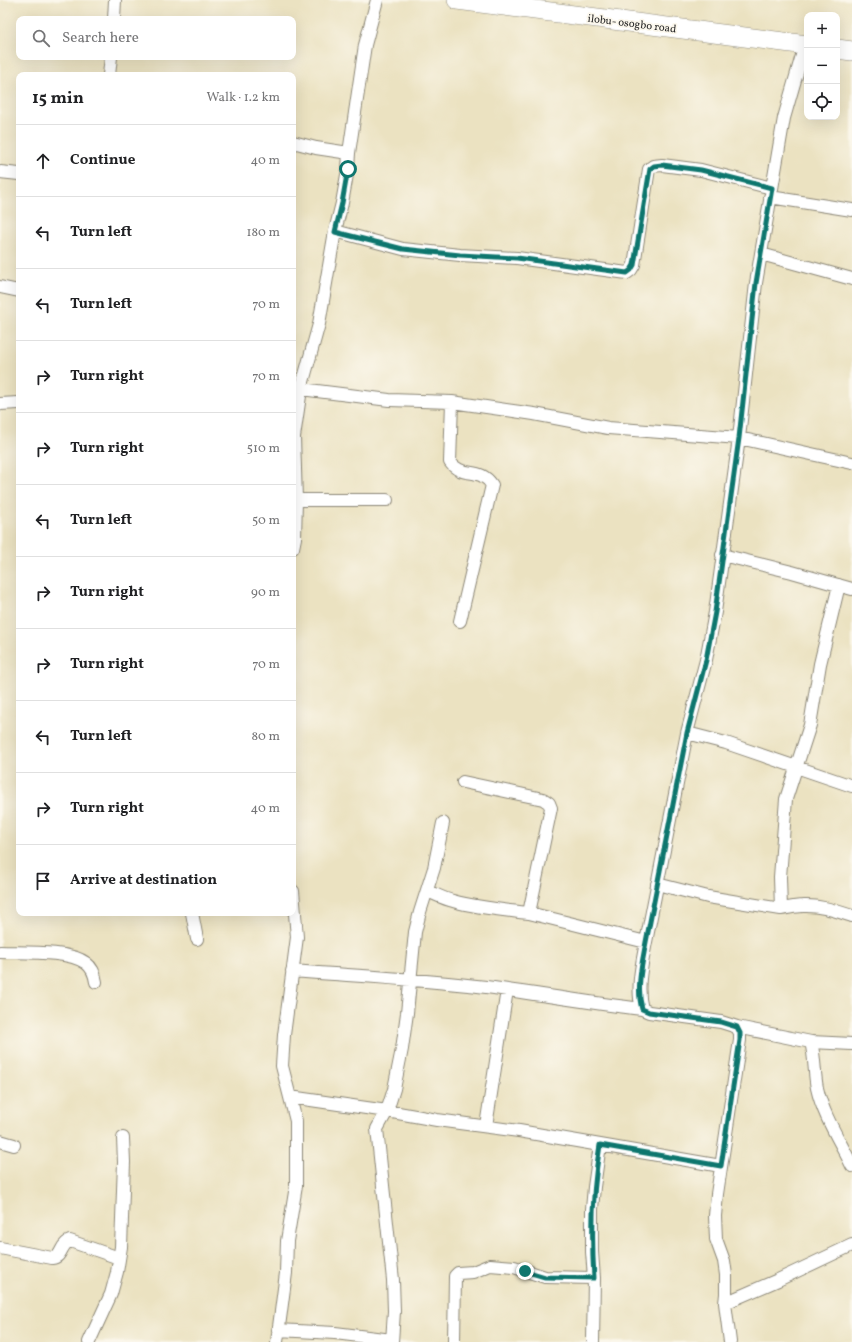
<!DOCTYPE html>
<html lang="en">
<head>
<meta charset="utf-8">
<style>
	:root { --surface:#fff; --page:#f6f6f6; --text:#202124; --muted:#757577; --line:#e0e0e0 }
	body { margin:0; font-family:Vollkorn,serif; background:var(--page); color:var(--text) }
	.controls { position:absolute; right:12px; top:12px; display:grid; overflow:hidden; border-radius:8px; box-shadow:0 4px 16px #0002 }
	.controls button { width:36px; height:36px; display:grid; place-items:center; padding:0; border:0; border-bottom:1px solid var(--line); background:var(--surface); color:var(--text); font:20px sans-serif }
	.stop { position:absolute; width:12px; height:12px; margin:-9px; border:3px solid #0f766e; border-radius:50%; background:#fff }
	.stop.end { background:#0f766e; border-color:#fff; box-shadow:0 1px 4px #0008 }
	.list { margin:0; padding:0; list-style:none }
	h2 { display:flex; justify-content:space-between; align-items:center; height:52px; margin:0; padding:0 16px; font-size:17px }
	h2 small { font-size:13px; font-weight:400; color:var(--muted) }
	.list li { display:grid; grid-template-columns:26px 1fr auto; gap:12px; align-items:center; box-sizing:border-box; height:72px; padding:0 16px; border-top:1px solid var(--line) }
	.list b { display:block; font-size:15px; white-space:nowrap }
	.list em { font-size:13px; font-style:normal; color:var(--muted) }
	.icon { flex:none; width:22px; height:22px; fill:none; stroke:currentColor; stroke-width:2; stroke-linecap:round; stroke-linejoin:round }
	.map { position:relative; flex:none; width:852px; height:1342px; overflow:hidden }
	.search { position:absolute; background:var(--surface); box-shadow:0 4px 16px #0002; left:16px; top:16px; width:280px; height:44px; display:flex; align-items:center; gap:10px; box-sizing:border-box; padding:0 14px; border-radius:8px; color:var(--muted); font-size:15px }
	.panel { position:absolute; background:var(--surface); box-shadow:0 4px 16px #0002; left:16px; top:72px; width:280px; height:844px; border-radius:8px }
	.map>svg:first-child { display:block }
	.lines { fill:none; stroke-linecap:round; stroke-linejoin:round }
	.street-casing { stroke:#8b8676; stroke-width:14 }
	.primary-casing { stroke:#8b8676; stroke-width:20 }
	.street { stroke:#fff; stroke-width:12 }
	.primary { stroke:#fff; stroke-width:19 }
	.route { stroke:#0f766e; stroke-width:5 }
	.labels { text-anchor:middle; stroke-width:3.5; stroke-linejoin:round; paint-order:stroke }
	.street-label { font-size:11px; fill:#2b2b2b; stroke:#fbf7ec }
</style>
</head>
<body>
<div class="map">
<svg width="852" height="1342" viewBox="0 0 852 1342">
	<rect width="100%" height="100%" fill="#fbf7ec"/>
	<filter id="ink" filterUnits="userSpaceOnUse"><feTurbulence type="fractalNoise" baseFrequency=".025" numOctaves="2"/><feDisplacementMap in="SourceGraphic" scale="8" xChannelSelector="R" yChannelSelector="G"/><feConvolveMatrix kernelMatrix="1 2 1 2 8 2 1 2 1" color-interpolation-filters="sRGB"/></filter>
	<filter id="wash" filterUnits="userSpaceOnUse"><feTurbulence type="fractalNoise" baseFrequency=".012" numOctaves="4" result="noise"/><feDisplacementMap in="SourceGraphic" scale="16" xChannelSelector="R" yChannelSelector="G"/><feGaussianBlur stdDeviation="0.9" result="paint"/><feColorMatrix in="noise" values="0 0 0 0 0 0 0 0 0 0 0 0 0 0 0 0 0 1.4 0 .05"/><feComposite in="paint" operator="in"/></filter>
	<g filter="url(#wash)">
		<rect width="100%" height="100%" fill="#ebe2c1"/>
	</g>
	<g filter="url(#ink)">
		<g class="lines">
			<g class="street-casing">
				<path id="street" d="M114 19 115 0
					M109 75 111 57
					M293 142 316 148 349 153
					M0 172 19 174
					M770 197 852 210
					M335 231 403 249 460 255 517 258 627 273 631 270 634 265 649 169 653 166 662 165 701 170 772 188
					M761 254 852 279
					M0 287 19 291
					M293 388 389 400 452 402 534 414 608 428 739 438 852 463
					M452 402 450 462C462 479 480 466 492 485L460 621
					M0 404 19 403
					M296 500H387
					M293 548 295 538 296 500 294 437 301 389 319 324 335 231 342 203 348 169 349 153 365 45 377 0
					M722 555 792 572 852 589
					M687 733 726 743 852 786
					M463 782 543 799 549 803 551 808 529 913 646 942
					M657 884 708 897 781 909C789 908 796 906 803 906 819 905 836 911 852 916
					M427 891C435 894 444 899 453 901 478 908 503 910 529 913
					M781 909 780 877 786 799 810 725 820 664 839 585
					M192 913 197 939
					M0 952C22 953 68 950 86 963 93 968 95 975 96 982
					M292 971C357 976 422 979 486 987 538 994 590 1003 642 1009
					M737 1027 811 1042C815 1057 814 1072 817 1088 823 1115 840 1141 852 1166
					M811 1042 852 1044
					M290 1097 387 1111 437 1120 519 1131 600 1145
					M486 1126 507 990
					M0 1141 14 1145
					M0 1248 52 1258C63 1257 60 1244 70 1241L119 1258
					M725 1303 778 1280 852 1245
					M278 1330 335 1333 392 1340
					M89 1342 111 1294 117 1272 121 1247 124 1162 123 1138
					M277 1342 286 1273 287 1241 296 1186V1121L282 1066 284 1035 297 937 293 891
					M392 1342 394 1311 393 1280 377 1129 387 1111 394 1089 402 1049 407 1013 415 932 420 912 434 868 443 823
					M454 1342 455 1276 458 1273 473 1272 490 1265 514 1267 545 1277 594 1278
					M593 1342 594 1278 592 1252V1209L594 1187 600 1145 721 1166
					M730 1342 725 1303 726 1294V1275L724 1261 716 1239 715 1216 717 1194 740 1040V1033L737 1027 721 1022 649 1012 642 1009C636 988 642 964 646 942L687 733 706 660 715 612 739 438 756 283 784 118 805 45"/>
			</g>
			<g class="primary-casing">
				<path id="primary" d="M457 0 807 45
					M837 49 852 51"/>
			</g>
			<use href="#street" class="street"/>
			<use href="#primary" class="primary"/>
		</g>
	</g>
	<g class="lines" filter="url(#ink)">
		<path class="route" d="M348 169 342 203 335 232 403 249 460 255 517 258 627 273 631 270 634 265 650 169 654 166 662 165 701 170 772 188 756 283 739 438 715 612 706 660 687 733 646 942C642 964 636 988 642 1009L649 1012 721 1022 737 1027 740 1033V1040L721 1166 600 1145C592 1191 591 1231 594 1278L545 1277 525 1271"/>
	</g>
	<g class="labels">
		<g class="street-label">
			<text transform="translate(632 23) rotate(7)" y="4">ilobu- osogbo road</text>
		</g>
	</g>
</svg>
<div class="controls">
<button>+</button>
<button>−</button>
<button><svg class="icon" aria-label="locate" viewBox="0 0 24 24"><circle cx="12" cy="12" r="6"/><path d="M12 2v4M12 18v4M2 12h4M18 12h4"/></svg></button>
</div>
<div class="stop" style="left:348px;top:169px"></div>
<div class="stop end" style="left:525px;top:1271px"></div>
<div class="search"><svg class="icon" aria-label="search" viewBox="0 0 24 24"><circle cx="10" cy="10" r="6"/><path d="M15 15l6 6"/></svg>Search here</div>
<section class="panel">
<h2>15 min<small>Walk · 1.2 km</small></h2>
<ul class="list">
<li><svg class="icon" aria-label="ahead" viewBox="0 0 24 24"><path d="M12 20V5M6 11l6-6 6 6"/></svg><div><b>Continue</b></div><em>40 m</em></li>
<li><svg class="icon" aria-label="left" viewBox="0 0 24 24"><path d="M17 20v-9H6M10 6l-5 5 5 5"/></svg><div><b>Turn left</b></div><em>180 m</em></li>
<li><svg class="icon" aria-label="left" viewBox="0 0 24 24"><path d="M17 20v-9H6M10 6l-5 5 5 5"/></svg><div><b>Turn left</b></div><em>70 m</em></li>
<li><svg class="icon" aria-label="right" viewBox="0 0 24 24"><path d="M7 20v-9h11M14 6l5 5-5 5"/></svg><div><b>Turn right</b></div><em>70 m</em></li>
<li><svg class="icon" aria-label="right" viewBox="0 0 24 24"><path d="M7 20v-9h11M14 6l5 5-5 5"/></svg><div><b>Turn right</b></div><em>510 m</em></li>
<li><svg class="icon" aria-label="left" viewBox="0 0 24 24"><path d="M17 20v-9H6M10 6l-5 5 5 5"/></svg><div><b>Turn left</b></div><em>50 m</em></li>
<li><svg class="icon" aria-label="right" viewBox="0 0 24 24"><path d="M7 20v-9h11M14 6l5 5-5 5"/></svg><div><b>Turn right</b></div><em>90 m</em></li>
<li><svg class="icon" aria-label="right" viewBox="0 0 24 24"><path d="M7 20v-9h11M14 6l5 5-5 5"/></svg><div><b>Turn right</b></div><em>70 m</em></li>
<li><svg class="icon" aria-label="left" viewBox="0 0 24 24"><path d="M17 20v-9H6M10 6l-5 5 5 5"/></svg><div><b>Turn left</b></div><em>80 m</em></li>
<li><svg class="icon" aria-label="right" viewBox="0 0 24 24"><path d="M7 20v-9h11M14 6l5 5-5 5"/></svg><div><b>Turn right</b></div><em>40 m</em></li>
<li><svg class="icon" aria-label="arrive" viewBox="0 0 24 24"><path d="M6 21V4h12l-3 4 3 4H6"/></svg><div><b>Arrive at destination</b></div></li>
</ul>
</section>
</div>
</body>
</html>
